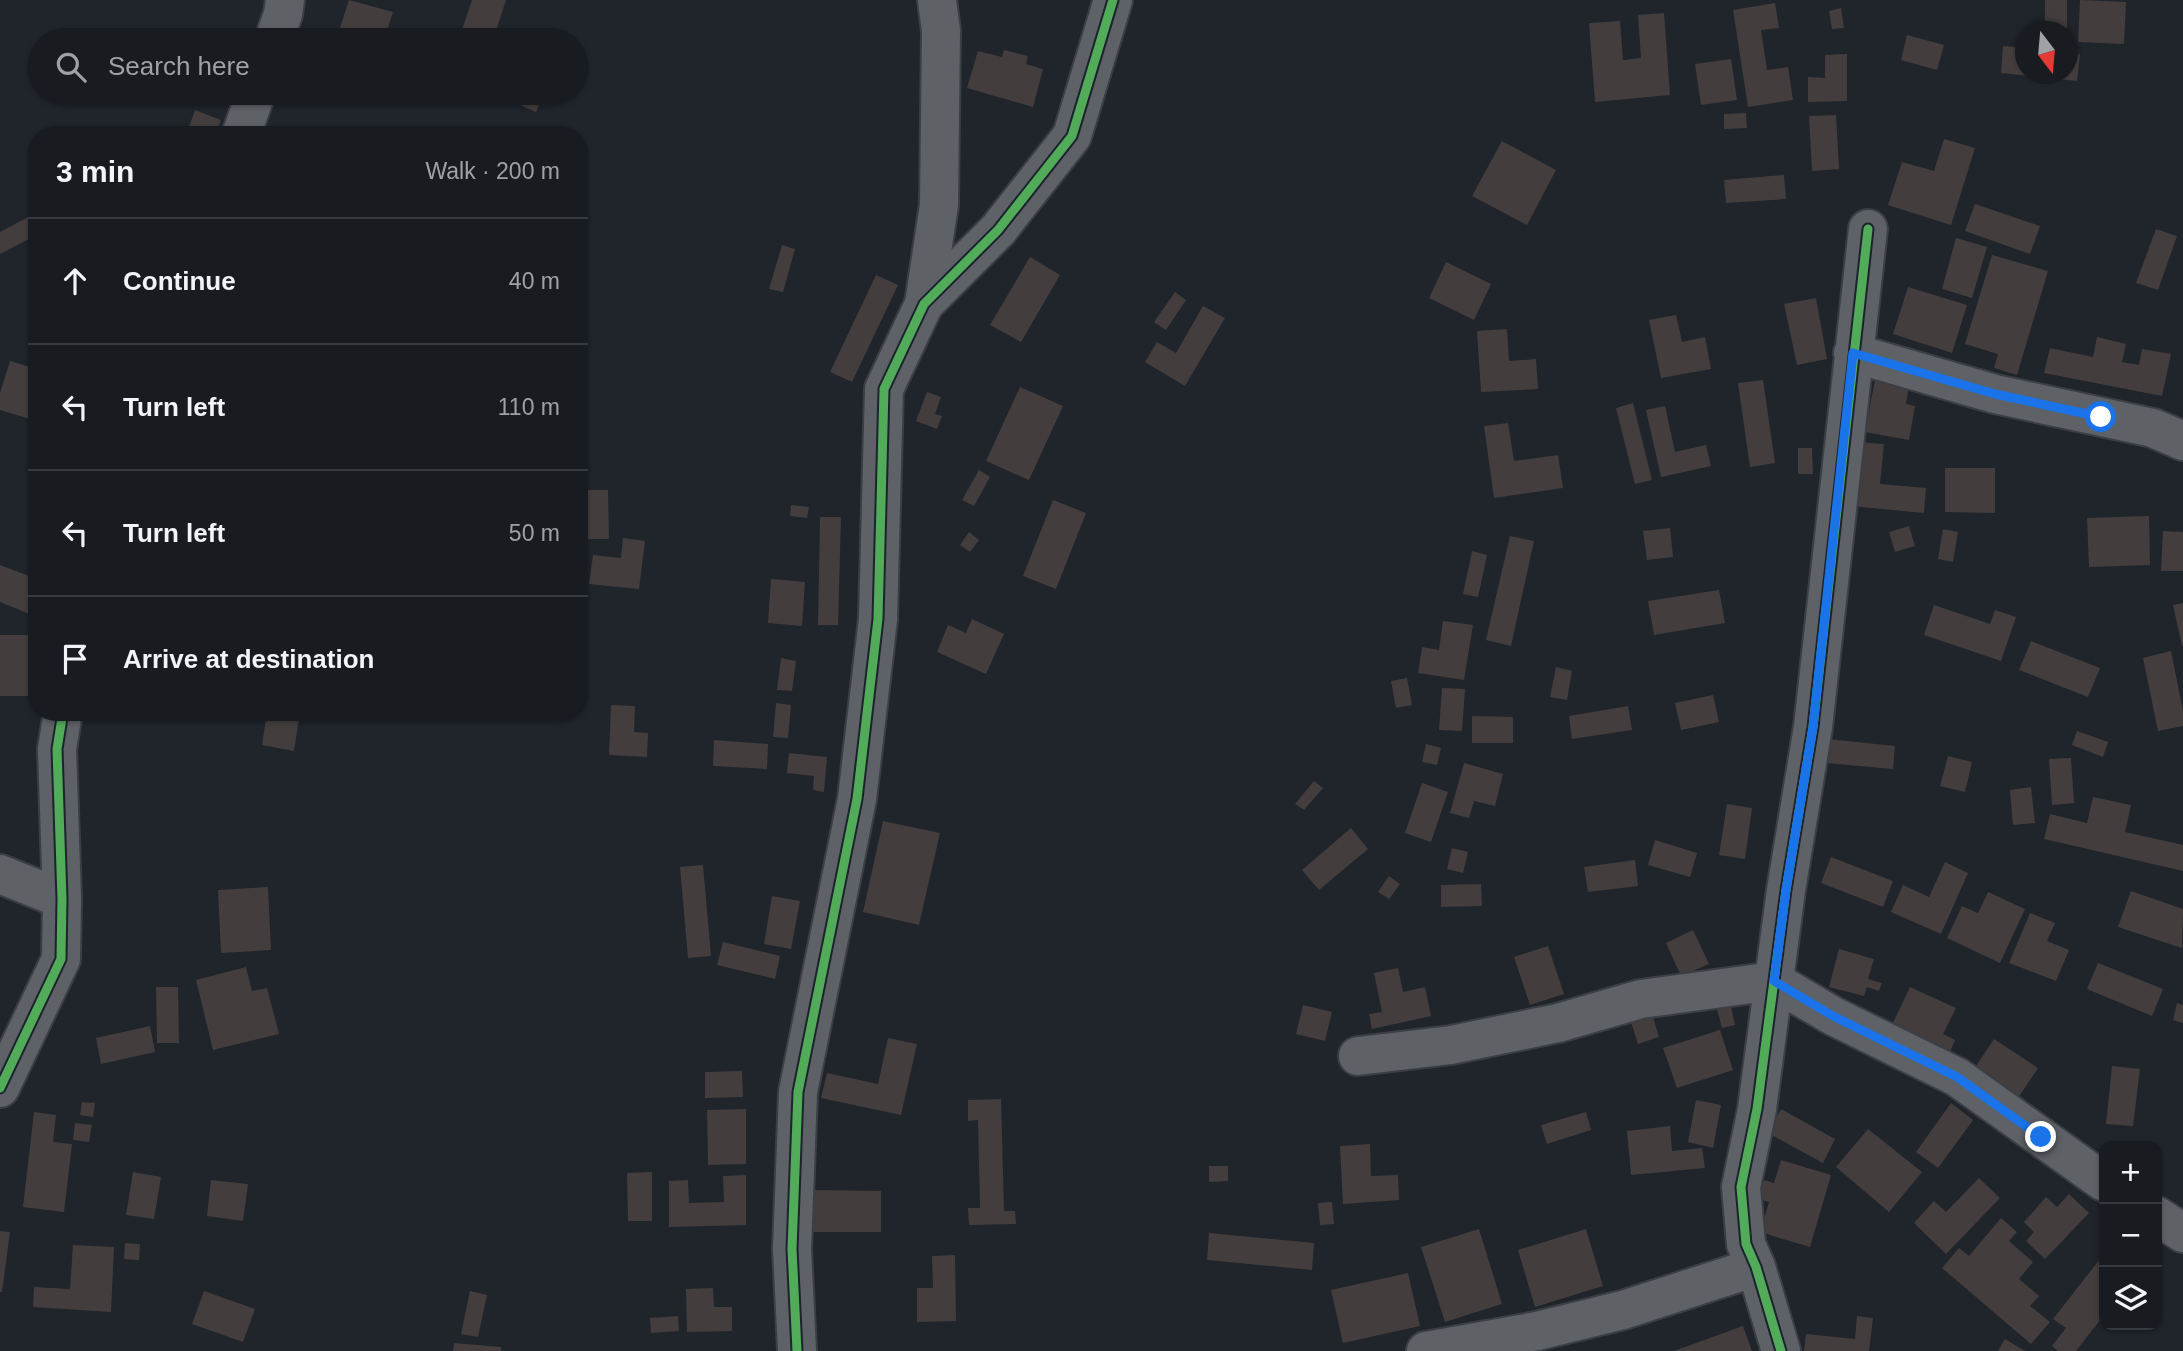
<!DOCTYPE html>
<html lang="en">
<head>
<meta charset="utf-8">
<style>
	:root { --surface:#181b20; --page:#212429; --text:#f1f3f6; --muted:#9fa1a5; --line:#36393e }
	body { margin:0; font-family:Arial,sans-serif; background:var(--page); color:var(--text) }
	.controls { position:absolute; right:21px; bottom:21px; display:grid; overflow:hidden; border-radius:14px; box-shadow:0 2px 5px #0004 }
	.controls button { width:63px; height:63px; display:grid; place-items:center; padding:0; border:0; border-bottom:2px solid var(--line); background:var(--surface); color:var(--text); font:35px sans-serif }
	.compass { position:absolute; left:2015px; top:21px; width:63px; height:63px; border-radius:50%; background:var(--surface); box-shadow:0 2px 5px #0004; rotate:164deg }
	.stop { position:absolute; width:21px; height:21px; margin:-16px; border:5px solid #1a73e8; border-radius:50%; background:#fff }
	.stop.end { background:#1a73e8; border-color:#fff; box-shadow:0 2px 7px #0008 }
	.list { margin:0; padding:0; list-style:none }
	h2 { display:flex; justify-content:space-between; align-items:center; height:91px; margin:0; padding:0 28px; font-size:30px }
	h2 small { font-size:23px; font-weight:400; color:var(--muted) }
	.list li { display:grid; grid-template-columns:46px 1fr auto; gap:21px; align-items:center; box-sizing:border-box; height:126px; padding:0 28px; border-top:2px solid var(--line) }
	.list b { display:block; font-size:26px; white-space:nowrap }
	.list em { font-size:23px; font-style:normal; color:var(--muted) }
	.icon { flex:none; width:38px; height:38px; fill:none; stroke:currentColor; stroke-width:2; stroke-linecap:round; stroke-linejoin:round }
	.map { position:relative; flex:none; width:2183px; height:1351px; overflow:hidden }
	.search { position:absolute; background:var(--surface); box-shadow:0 2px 5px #0004; left:28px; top:28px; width:560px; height:77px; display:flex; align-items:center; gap:18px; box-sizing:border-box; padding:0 24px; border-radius:38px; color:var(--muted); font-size:26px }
	.panel { position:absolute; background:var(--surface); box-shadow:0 2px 5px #0004; left:28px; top:126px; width:560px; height:595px; border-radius:28px }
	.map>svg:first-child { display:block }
	.building { fill:#433e3d }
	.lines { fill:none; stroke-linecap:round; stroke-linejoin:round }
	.minor-casing { stroke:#3b3e44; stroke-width:42 }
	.minor { stroke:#5e6267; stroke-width:38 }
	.cycleway-casing { stroke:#1c232f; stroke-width:13 }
	.cycleway { stroke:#51ab58; stroke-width:9 }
	.route { stroke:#1a73e8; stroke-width:9 }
</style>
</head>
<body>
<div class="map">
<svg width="2183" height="1351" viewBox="0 0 2183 1351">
	<rect width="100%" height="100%" fill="#20242b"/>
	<path class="building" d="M349 0 393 12 384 40H303L307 28 337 37Z
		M472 0H506L493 40 459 39Z
		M2045 0H2067V32H2045Z
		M2080 0 2126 2 2124 44 2078 42Z
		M1775 3 1779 28 1761 30 1767 70 1788 67 1793 100 1748 107 1733 10Z
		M1841 8 1844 28 1832 29 1829 11Z
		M1664 13 1670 95 1595 102 1589 23 1620 21 1623 60 1641 58 1638 15Z
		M1907 35 1944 45 1937 70 1901 60Z
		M2003 46 2025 48V74H2068V53L2080 54 2077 81 2001 73Z
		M1004 50 1028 56 1026 64 1043 69 1033 107 967 88 978 51 1002 57Z
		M1847 54V101L1808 102V77L1825 78V55Z
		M1731 59 1737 100 1701 105 1695 64Z
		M493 93H541L543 94 536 112Z
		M195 110 221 120 215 135H186Z
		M1746 113 1747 128 1724 129V114Z
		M1836 115 1839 169 1812 171 1809 116Z
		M1944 139 1975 148 1951 225 1888 205 1902 162 1934 171Z
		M1502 141 1556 170 1527 225 1472 196Z
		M1784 175 1786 199 1726 203 1724 180Z
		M1975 204 2040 226 2030 254 1965 231Z
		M30 216 37 228V235L0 254V232Z
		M2156 229 2177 236 2158 290 2136 283Z
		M1956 238 1987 247 1972 298 1942 289Z
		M782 245 795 249 783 292 769 289Z
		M1992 255 2048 271 2017 375 1994 368 1998 354 1965 344Z
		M1030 257 1060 275 1021 342 990 325Z
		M1446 262 1491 284 1474 320 1429 298Z
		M876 275 898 285 852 382 830 372Z
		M1908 287 1967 305 1952 353 1893 334Z
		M1175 292 1186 300 1166 330 1154 322Z
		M1816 298 1827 359 1797 365 1784 304Z
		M1203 306 1225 318 1185 386 1145 362 1157 342 1176 353Z
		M1676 315 1682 342 1705 337 1711 369 1661 378 1649 320Z
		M1507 329 1509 361 1536 359 1538 389 1481 392 1477 331Z
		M2097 337 2126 344 2122 362 2139 365 2142 349 2171 354 2162 396 2044 373 2050 348 2093 357Z
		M10 361 37 369V421L0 410V393Z
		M1763 380 1775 463 1750 467 1738 383Z
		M1875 380 1909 386 1906 404 1915 406 1909 440 1865 432Z
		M1020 387 1063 406 1029 480 986 461Z
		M927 392 941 397 935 414 942 416 937 429 916 421Z
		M1633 403 1652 480 1635 484 1616 408Z
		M1665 406 1675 452 1706 445 1711 466 1661 477 1646 410Z
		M1508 423 1514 461 1558 455 1563 488 1494 498 1484 426Z
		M1857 442 1884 444 1880 484 1926 488 1924 513 1851 506Z
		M1798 448H1812L1813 474H1798Z
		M1945 468H1995V513L1945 512Z
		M979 470 990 477 974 506 962 500Z
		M581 490H608L609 539H581Z
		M1053 500 1086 513 1056 589 1023 576Z
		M791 505 809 507 807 518 790 516Z
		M2149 516 2150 565 2089 567 2087 518Z
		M820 517H841L838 625H818Z
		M1909 526 1915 546 1895 552 1889 532Z
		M1670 528 1673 557 1647 560 1643 531Z
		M1943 529 1958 532 1953 562 1938 559Z
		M2163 531 2183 532V571H2161Z
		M969 532 979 540 970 552 960 545Z
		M1510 536 1534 541 1511 646 1486 640Z
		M623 538 645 541 639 589 589 584 593 555 621 558Z
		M1472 551 1487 555 1478 597 1463 594Z
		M0 565 37 579V617L0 602Z
		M771 579 805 582 802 626 768 623Z
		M1719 590 1725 623 1654 635 1648 601Z
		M2183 603V646H2182L2173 605Z
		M1934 605 1990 624 1995 610 2016 617 2001 661 1924 635Z
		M972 619 1004 634 986 674 937 652 948 625 966 633Z
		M1443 621 1473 625 1464 680 1418 673 1422 647 1439 650Z
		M0 635H35L37 696H0Z
		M2031 641 2100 668 2088 697 2019 670Z
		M2171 651 2183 711V726L2158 731 2143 658Z
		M781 658 796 661 792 691 777 690Z
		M1556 667 1572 671 1567 700 1550 697Z
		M1407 678 1412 705 1396 708 1391 681Z
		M1442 688 1465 689 1462 731 1439 730Z
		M1713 695 1719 722 1681 730 1675 703Z
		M776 703 791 705 788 738 773 737Z
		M611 705 635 706 634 732 648 733 647 757 609 755Z
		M1628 706 1632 730 1572 739 1569 716Z
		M267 712H300L294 751 262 745Z
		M1472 716 1513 717V743H1472Z
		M2077 731 2108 742 2103 757 2072 745Z
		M1828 739 1895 746 1893 769 1826 763Z
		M714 740 768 744 767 769 713 766Z
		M1426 744 1441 748 1437 765 1422 762Z
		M789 753 827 757 824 792 813 790 814 776 787 773Z
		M1948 756 1972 762 1965 792 1940 786Z
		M2071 758 2074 803 2052 805 2049 759Z
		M1464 763 1503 774 1495 806 1474 801 1469 818 1450 813Z
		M1314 781 1323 788 1304 810 1295 804Z
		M1422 783 1448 792 1431 842 1405 833Z
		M2031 787 2035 823 2013 825 2010 790Z
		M2093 797 2131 805 2125 832 2183 845V871L2044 839 2050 814 2087 823Z
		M1727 804 1752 808 1745 859 1719 855Z
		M883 821 940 833 919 925 863 912Z
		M1351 828 1368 849 1319 890 1302 870Z
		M1655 840 1697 853 1690 877 1648 865Z
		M1452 848 1468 852 1463 873 1447 869Z
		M1831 857 1893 881 1883 907 1821 883Z
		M1635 860 1638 886 1588 892 1584 867Z
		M1945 862 1968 873 1941 934 1891 912 1903 885 1929 897Z
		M703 865 711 956 688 958 680 867Z
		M1389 876 1400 884 1389 899 1378 892Z
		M1481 884 1482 906 1441 907V885Z
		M268 887 271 950 221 953 218 890Z
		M2131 891 2183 909 2182 948 2118 927Z
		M1988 892 2025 909 2000 963 1947 938 1962 906 1978 913Z
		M772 896 800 901 791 949 764 944Z
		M2030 913 2055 923 2047 941 2069 950 2056 981 2009 963Z
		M1693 930 1709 964 1681 976 1666 943Z
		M723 942 780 956 775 979 717 965Z
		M1548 946 1564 994 1530 1005 1514 957Z
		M1839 949 1874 959 1868 979 1882 983 1879 991 1867 987 1864 996 1829 987Z
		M2098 963 2163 989 2152 1016 2087 989Z
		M246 967 252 991 267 988 279 1034 213 1050 196 980Z
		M1398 968 1403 992 1425 987 1431 1016 1372 1029 1369 1014 1382 1012 1374 973Z
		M156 987H178L179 1043H157Z
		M1910 987 1956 1008 1943 1034 1955 1040 1950 1052 1892 1025Z
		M1730 1002 1735 1025 1722 1028 1716 1005Z
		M2177 1003 2183 1005V1023L2173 1020Z
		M1303 1005 1332 1012 1325 1041 1296 1034Z
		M1651 1010 1659 1037 1638 1044 1629 1016Z
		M150 1026 155 1052 101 1064 96 1038Z
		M1720 1030 1733 1070 1677 1088 1663 1048Z
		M888 1038 917 1044 901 1115 821 1098 827 1073 878 1084Z
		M1994 1039 2038 1068 2018 1098 1974 1069Z
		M2112 1066 2140 1069 2133 1126 2106 1124Z
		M742 1071 743 1097 705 1098V1072Z
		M1001 1099 1004 1211H1015L1016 1224 969 1225 968 1208H980L978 1120 968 1121V1100Z
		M1696 1100 1721 1105 1713 1148 1688 1142Z
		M82 1102 95 1103 93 1117 80 1115Z
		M1951 1103 1973 1120 1938 1168 1916 1152Z
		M746 1109V1164L708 1165 707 1110Z
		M1781 1109 1835 1139 1823 1163 1768 1133Z
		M34 1112 56 1115 53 1142 72 1144 64 1212 23 1207Z
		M1586 1112 1591 1130 1547 1144 1541 1125Z
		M75 1123 92 1125 89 1142 73 1140Z
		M1670 1126 1672 1151 1702 1148 1705 1168 1631 1175 1627 1131Z
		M1868 1129 1922 1172 1889 1212 1836 1167Z
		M1370 1144 1371 1176 1398 1175 1399 1200 1343 1204 1340 1146Z
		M1781 1160 1831 1175 1810 1247 1760 1232 1769 1202 1758 1199 1764 1180 1774 1183Z
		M1209 1166H1228V1181L1209 1182Z
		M133 1172 161 1177 154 1219 126 1215Z
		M652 1172V1221H628L627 1173Z
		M746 1175V1225L669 1227V1181L688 1180 689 1203 724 1202 723 1176Z
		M1979 1178 2000 1198 1946 1254 1914 1223 1934 1201 1946 1212Z
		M211 1180 248 1184 243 1221 207 1216Z
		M810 1190 881 1191V1232H809Z
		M2069 1194 2089 1213 2045 1259 2026 1241 2034 1232 2024 1222 2046 1197 2057 1207Z
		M1332 1202 1334 1224 1320 1225 1318 1203Z
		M2001 1218 2017 1232 2009 1241 2033 1262 2019 1279 2039 1296 2030 1306 2050 1322 2031 1344 1942 1268 1959 1248 1969 1256Z
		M1479 1229 1502 1304 1445 1322 1421 1247Z
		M1586 1229 1603 1286 1535 1307 1518 1250Z
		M0 1231 10 1232 2 1292H0Z
		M1209 1233 1314 1243 1312 1270 1207 1260Z
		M125 1243 140 1244 139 1260 124 1259Z
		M73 1245 114 1247 111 1312 33 1307 34 1287 70 1289Z
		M2104 1254V1315L2076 1351H2058L2052 1346 2066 1328 2053 1319Z
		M955 1255 956 1321 917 1322V1288H933L932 1256Z
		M1408 1273 1420 1326 1343 1343 1331 1290Z
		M713 1288 714 1307H732V1331L687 1332 686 1289Z
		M204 1291 255 1309 243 1342 192 1324Z
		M470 1291 487 1295 478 1337 461 1334Z
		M678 1316 679 1331 651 1333 650 1318Z
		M1857 1316 1873 1318 1869 1351H1804L1806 1334 1855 1339Z
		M1743 1326 1752 1351H1674Z
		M2005 1339 2025 1351H1998Z
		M454 1343 501 1347V1351H453Z"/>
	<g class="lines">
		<g class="minor-casing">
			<path id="minor" d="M274 40 283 14 285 0
				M241 135 256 93
				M924 304 939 205 941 31 937 0
				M1853 353 1995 394 2153 428 2183 441
				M0 874 62 899
				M1358 1056 1451 1045 1558 1023 1641 999 1774 981 1833 1016 1957 1077 2104 1182
				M0 1088 61 959 62 899 57 749 63 712
				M2157 1216 2183 1233
				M797 1351 792 1249 798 1092 857 799 878 619 884 389 924 304 998 230 1072 136 1113 0
				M1426 1351 1537 1331 1623 1310 1756 1267
				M1781 1351 1756 1267 1746 1244 1741 1187 1757 1109 1786 890 1813 727 1868 229"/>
		</g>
		<use href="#minor" class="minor"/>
		<g class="cycleway-casing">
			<path id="cycleway" d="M0 1088 61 959 62 899 57 749 63 712
				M797 1351 792 1249 798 1092 857 799 878 619 884 389 924 304 998 230 1072 136 1113 0
				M1781 1351 1756 1267 1746 1244 1741 1187 1757 1109 1786 890 1813 727 1868 229"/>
		</g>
		<use href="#cycleway" class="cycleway"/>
	</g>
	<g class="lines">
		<path class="route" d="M2041 1137 1957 1077 1833 1016 1774 981 1786 890 1813 727 1853 353 1995 394 2101 417"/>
	</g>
</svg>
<div class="controls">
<button>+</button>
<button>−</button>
<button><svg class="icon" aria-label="layers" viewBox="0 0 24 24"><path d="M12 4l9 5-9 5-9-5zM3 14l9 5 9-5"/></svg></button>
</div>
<svg class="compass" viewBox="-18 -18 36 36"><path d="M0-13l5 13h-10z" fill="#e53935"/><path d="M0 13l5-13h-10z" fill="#9fa1a5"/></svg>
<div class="stop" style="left:2101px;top:417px"></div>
<div class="stop end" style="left:2041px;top:1137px"></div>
<div class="search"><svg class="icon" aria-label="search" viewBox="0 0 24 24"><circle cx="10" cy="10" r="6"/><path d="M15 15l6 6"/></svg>Search here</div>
<section class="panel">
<h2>3 min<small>Walk · 200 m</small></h2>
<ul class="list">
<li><svg class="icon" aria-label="ahead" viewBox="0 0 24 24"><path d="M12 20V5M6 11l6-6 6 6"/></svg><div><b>Continue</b></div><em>40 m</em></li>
<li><svg class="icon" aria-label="left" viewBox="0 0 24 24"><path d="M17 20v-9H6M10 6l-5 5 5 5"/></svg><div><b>Turn left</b></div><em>110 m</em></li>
<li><svg class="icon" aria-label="left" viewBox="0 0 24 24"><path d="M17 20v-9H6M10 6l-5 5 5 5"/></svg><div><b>Turn left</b></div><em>50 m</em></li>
<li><svg class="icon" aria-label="arrive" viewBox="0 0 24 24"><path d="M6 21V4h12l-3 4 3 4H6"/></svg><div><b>Arrive at destination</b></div></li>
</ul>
</section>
</div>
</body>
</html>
